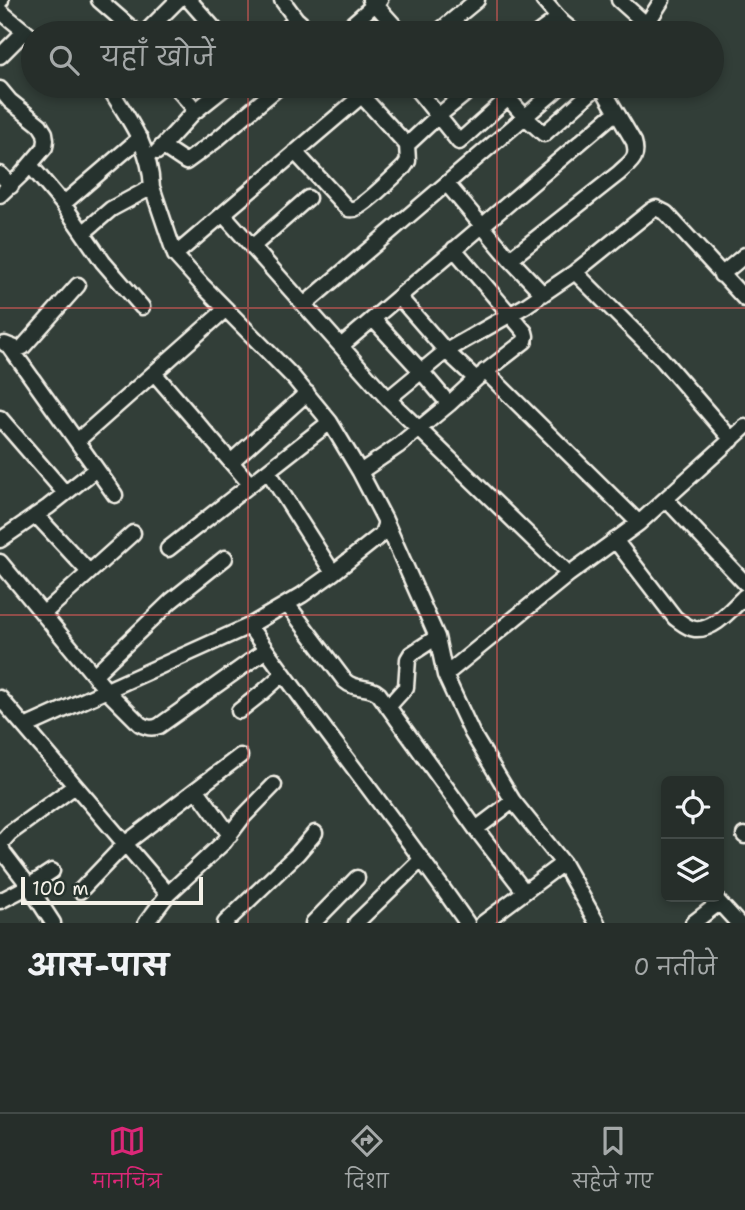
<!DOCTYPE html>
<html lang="hi">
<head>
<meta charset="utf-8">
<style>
	:root { --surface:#262e2a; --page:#323a36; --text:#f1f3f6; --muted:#a4a8a8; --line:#424a47; --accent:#db2777 }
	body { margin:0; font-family:"Shantell Sans","Playpen Sans Deva",sans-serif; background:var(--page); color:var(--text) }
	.controls { position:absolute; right:21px; bottom:21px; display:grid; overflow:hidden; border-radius:10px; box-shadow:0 4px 10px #0003 }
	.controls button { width:63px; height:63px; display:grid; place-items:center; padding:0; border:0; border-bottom:2px solid var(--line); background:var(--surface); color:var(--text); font:35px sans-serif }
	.scale { position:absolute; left:21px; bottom:18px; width:182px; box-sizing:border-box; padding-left:7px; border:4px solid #f4f1e8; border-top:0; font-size:19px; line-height:24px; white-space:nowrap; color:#f4f1e8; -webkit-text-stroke:5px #26332d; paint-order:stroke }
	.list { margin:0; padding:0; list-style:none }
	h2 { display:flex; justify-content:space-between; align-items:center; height:91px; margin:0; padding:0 28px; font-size:30px }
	h2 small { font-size:23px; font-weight:400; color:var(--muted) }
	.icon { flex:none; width:38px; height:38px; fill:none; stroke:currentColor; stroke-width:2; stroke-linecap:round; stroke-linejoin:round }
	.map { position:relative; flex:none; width:745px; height:923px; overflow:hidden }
	.search { position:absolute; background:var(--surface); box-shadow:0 4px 10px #0003; left:21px; right:21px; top:21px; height:77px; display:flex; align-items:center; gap:18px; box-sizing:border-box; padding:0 24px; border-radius:38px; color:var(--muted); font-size:26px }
	.sheet { height:189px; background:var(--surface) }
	nav { display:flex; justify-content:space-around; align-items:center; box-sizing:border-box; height:98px; border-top:2px solid var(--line); background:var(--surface); font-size:19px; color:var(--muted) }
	nav a { display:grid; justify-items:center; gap:4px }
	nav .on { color:var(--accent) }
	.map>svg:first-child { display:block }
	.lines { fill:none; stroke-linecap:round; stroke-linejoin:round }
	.minor-casing { stroke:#f4f1e8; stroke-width:19 }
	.minor { stroke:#26332d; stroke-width:14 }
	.grid { fill:none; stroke:#de5a58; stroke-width:2; stroke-opacity:0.55 }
</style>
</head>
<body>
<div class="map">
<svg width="745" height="923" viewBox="0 0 745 923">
	<rect width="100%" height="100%" fill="#323e38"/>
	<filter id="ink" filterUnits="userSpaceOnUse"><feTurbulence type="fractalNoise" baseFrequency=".0143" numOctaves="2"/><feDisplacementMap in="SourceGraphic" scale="14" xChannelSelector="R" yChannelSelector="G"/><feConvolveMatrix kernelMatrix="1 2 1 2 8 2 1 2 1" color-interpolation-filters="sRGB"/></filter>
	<g filter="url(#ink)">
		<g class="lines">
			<g class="minor-casing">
				<path id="minor" d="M99 0 137 33
					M189 0 218 33
					M282 0 296 19 312 33
					M380 0 375 4 401 33
					M543 0 562 22
					M619 0 647 25
					M0 1 1 0
					M0 11 33 38
					M145 33 178 0
					M283 33 296 19
					M342 33 375 4 370 0
					M437 33 477 0
					M538 33 553 22H562L575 33
					M641 33 662 0
					M0 56 25 31
					M373 86 223 214 388 399 569 574
					M414 86 459 142 508 98 525 117 544 134 598 86
					M0 89 10 101 40 125 45 133 46 140 45 147 22 174 0 195
					M361 95 407 145 438 116 475 86
					M193 113 227 86
					M162 146 186 162 215 141 280 86
					M157 152 193 113V107L175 86
					M295 152 344 205C348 209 348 210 354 209 366 205 394 176 404 167L408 161 407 145
					M30 165 63 204 103 262 142 307
					M0 174 11 186
					M447 184 510 259 543 294
					M63 204 140 138
					M83 233 111 209 152 187C150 146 129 120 108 86
					M252 247 308 198
					M175 255 223 214
					M510 259 619 173C630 162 639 159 634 142L601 86
					M575 272 661 358 732 440
					M721 275 745 255
					M399 297 446 351 476 379
					M304 305 561 86
					M373 319 421 371 449 404
					M5 344 18 349 23 347 78 285
					M9 346 115 495
					M341 346 616 112
					M485 371 639 523
					M154 373 250 484
					M388 399 446 351 525 306 575 272 652 210 656 208 666 213 745 299
					M0 418 65 493
					M77 441 226 309
					M231 462 307 393
					M268 471 333 573
					M360 472 398 446 449 404 476 379 525 341 526 336 525 332 454 249
					M666 499 745 583
					M36 515 89 572
					M385 520 437 637 445 675 472 733 513 801 563 863 597 923
					M0 540 48 507 96 469
					M615 540 675 618C681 622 687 628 695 629 714 631 732 608 745 596
					M168 549 330 422
					M0 562 107 691 140 724C147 728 152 729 159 726L266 650
					M287 604 345 681C356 691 369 685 379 694L476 829 524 891
					M43 614 133 533
					M249 626C320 726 397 822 467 923
					M94 675 171 601 225 558
					M445 675 569 574 639 523 745 427
					M0 698 168 894
					M388 707 406 687 408 659 411 654 437 637
					M239 711 263 692 283 674
					M25 727 249 626 302 595 333 573 382 534 385 525V520L360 472 330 422 293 377 203 286 175 255 152 187
					M197 790 230 835
					M476 829 513 801
					M744 835 745 836
					M80 891 126 843 240 756
					M714 897 738 923
					M0 901 29 886 52 871
					M53 923 29 886 3 852 1 843 10 833 75 786
					M146 923 168 894 224 842 243 817 274 785
					M225 923 297 854 315 833
					M313 923 357 878
					M356 923 422 859
					M483 923 563 863
					M693 923 719 903"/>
			</g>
			<use href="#minor" class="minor"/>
		</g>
	</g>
	<path class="grid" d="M248 0V33M497 0V33M248 86V923M497 86V923M0 308H745M0 615H745"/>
</svg>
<div class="controls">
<button><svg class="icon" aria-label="locate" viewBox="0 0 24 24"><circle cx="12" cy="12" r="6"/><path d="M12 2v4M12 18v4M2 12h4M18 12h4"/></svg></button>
<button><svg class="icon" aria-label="layers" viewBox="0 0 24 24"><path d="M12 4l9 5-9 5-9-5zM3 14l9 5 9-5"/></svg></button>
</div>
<div class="scale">100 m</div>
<div class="search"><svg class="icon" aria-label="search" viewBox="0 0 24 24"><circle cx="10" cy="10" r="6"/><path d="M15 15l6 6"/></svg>यहाँ खोजें</div>
</div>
<section class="sheet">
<h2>आस-पास<small>0 नतीजे</small></h2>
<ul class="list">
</ul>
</section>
<nav>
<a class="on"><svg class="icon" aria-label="map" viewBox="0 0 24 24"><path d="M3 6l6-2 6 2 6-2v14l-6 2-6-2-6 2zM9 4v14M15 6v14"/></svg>मानचित्र</a>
<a><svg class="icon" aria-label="directions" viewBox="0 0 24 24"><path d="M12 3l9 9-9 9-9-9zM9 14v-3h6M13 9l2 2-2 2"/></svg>दिशा</a>
<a><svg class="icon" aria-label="saved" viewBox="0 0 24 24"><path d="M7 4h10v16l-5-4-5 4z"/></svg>सहेजे गए</a>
</nav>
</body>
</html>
